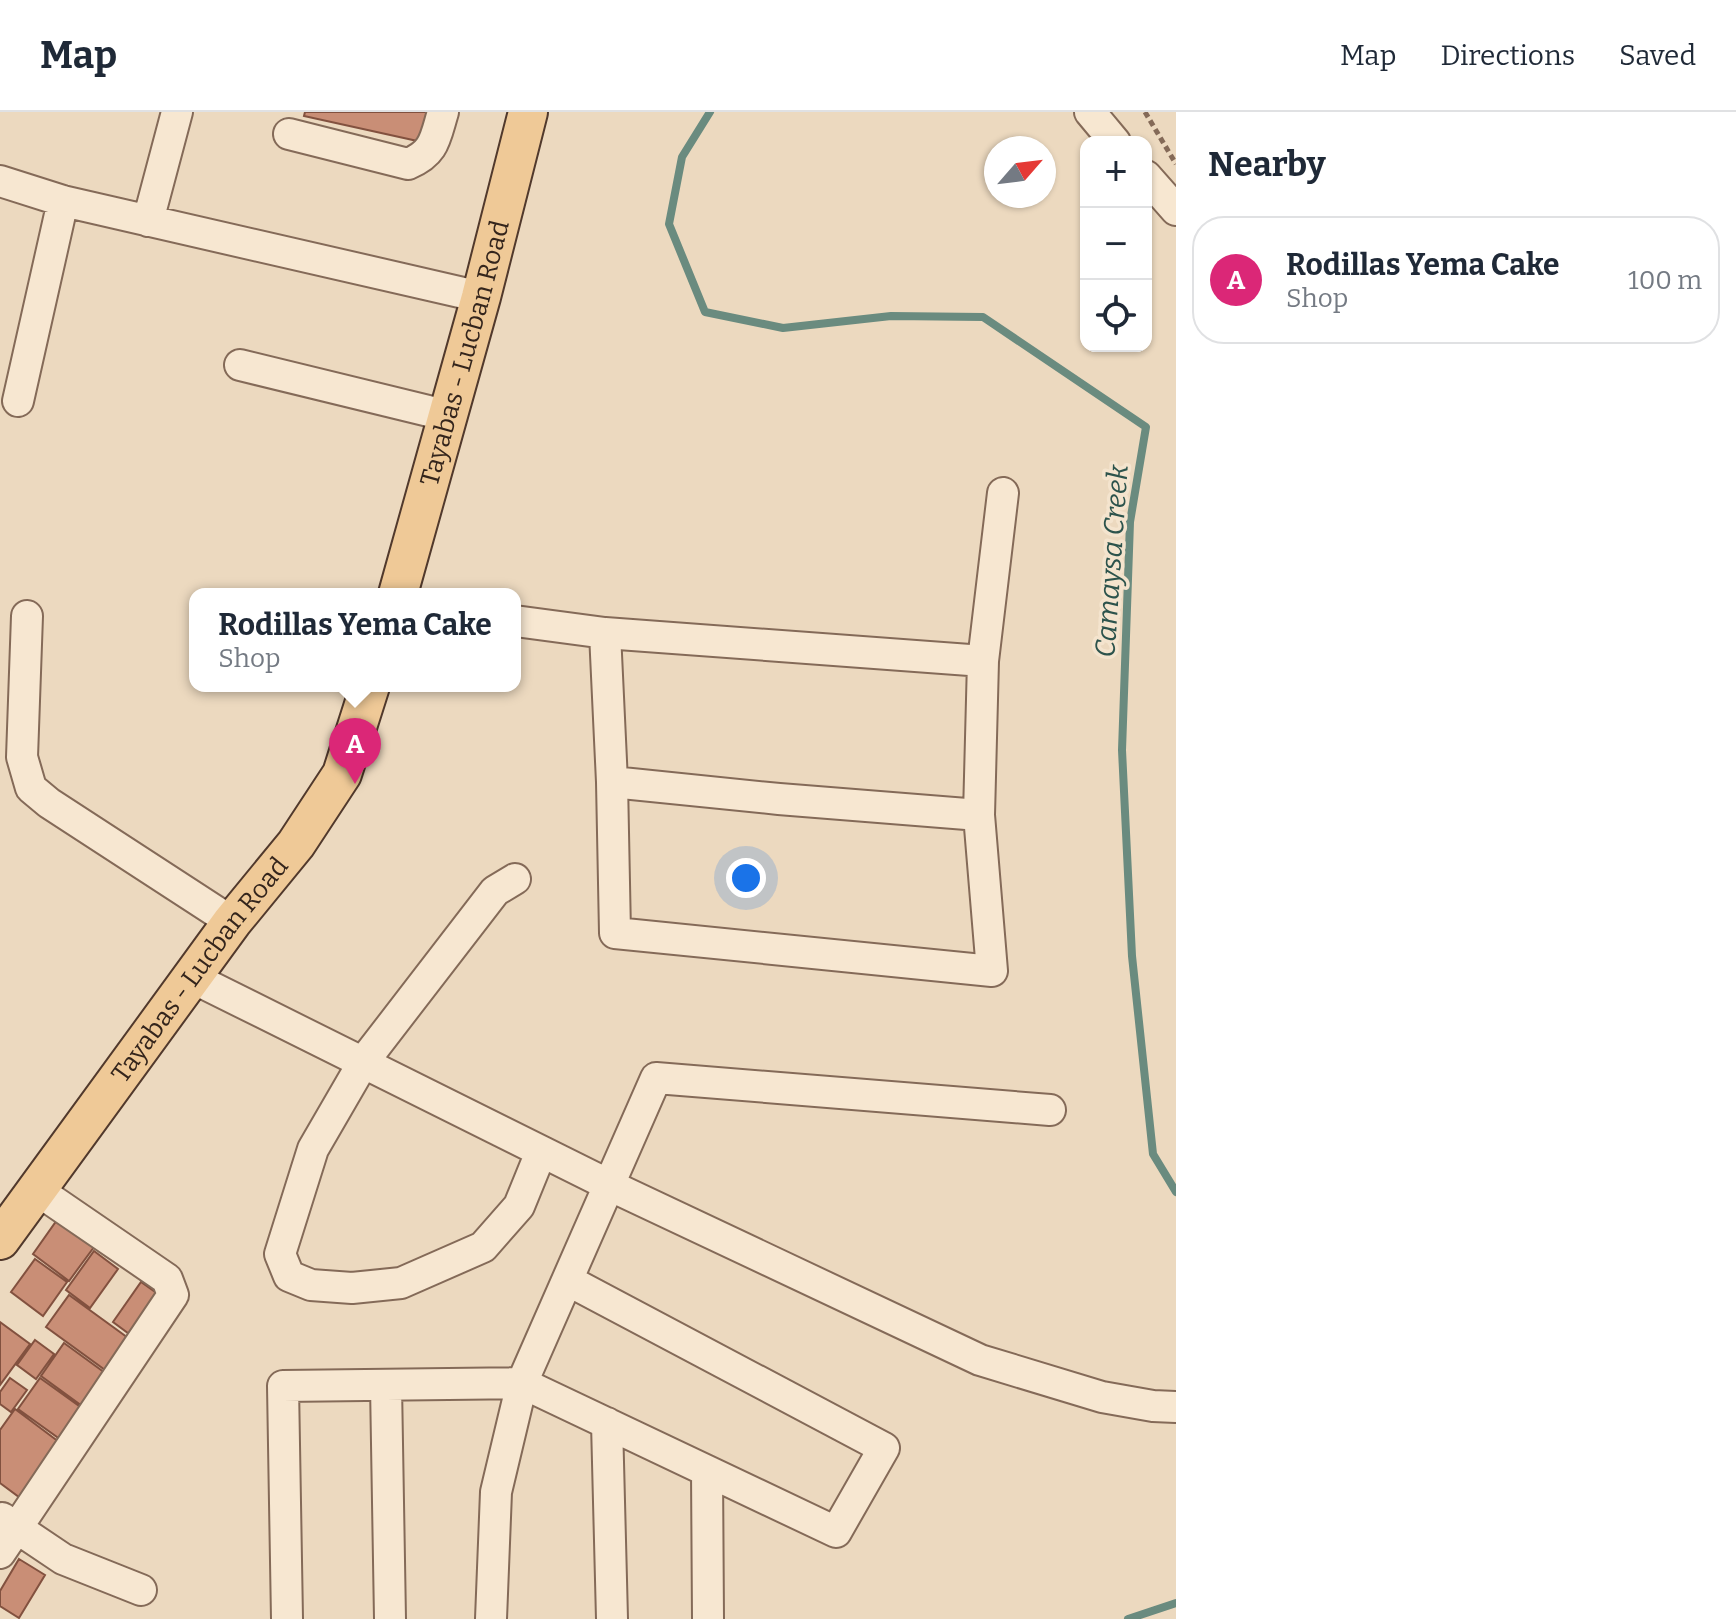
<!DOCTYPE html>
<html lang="en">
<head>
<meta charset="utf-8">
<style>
	:root { --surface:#fff; --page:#f2f2f3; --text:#1f2937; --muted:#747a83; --line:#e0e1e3; --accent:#db2777 }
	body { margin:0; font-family:Bitter,serif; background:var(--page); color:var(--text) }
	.controls { position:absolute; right:24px; top:24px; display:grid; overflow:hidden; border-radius:16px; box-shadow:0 2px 6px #0004 }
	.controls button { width:72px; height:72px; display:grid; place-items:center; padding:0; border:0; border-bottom:2px solid var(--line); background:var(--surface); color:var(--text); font:40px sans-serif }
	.compass { position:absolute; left:984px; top:24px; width:72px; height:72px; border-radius:50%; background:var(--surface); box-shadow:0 2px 6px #0004; rotate:62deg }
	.you { position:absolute; left:746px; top:766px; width:28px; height:28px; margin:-20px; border:6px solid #fff; border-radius:50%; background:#1a73e8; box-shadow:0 0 0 12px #1a73e833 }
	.badge { display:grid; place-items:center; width:52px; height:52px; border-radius:50%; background:var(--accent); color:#fff; font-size:26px; font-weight:700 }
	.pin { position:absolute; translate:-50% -66px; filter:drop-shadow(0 2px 4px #0008) }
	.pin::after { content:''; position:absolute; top:42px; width:28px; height:24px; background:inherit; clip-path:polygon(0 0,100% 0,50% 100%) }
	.popup { position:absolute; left:189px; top:476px; width:332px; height:104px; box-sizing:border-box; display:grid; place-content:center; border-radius:16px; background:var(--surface); filter:drop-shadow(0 2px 6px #0005); font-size:26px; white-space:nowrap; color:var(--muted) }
	.popup b { font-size:30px; color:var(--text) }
	.popup::after { content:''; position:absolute; left:50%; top:100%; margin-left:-16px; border:16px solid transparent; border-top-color:var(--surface) }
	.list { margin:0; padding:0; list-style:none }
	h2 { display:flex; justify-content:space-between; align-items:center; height:104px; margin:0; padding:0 32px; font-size:34px }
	h2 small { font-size:26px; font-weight:400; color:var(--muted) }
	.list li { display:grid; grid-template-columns:52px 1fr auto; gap:24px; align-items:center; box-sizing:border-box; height:128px; margin:0 16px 16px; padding:0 16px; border:2px solid var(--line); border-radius:32px }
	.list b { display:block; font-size:30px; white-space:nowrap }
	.list p { margin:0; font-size:26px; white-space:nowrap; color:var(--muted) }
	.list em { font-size:26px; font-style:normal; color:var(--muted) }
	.icon { flex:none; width:44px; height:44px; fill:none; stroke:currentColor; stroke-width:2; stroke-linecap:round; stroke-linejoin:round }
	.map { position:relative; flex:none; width:1176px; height:1507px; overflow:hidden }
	header { display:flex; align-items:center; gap:48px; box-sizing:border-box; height:112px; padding:0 40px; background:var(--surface); border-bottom:2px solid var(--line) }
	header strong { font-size:38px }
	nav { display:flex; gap:44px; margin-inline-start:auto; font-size:28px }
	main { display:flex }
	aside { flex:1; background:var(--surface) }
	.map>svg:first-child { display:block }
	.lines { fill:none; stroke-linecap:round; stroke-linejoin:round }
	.stream { stroke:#6a8b7f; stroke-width:8 }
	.building { fill:#c98e76; stroke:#82513f; stroke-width:2 }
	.minor-casing { stroke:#846a58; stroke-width:34 }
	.major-casing { stroke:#51392c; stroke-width:42 }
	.path { stroke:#846a58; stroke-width:5; stroke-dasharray:6 4; stroke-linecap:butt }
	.minor { stroke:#f7e7d1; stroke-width:30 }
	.major { stroke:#efc997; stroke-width:38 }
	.labels { text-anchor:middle; stroke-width:7; stroke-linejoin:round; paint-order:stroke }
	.street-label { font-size:26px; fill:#34251c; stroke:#f4e4ce }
	.water-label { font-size:28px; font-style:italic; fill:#2c534c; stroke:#f4e4ce }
</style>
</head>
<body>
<header>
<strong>Map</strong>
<nav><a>Map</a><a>Directions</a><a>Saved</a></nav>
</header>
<main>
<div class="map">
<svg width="1176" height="1507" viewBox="0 0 1176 1507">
	<rect width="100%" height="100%" fill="#ecd9bf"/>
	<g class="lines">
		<path class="stream" d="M710 0 682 45 669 112 705 200 783 216 891 204 983 205 1146 315 1130 410 1122 638 1132 844 1153 1042 1176 1080
			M1128 1507 1176 1491"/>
	</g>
	<path class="building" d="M305 0H428L422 30 304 4Z
		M57 1108 94 1135 69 1169 33 1142Z
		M94 1139 118 1157 90 1196 66 1178Z
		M35 1147 67 1170 43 1204 11 1180Z
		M141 1170 165 1187 136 1227 113 1210Z
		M69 1183 135 1231 112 1263 46 1215Z
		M0 1210 30 1232 0 1273Z
		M35 1228 54 1242 36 1267 17 1253Z
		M64 1231 112 1266 89 1299 41 1264Z
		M10 1266 27 1278 11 1300 0 1292V1280Z
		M40 1266 86 1299 64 1330 18 1297Z
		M15 1297 63 1333 23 1388 0 1371V1318Z
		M19 1447 45 1463 19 1506 0 1494V1479Z"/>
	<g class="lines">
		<g class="minor-casing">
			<path id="minor" d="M1090 0 1115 30
				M289 22 408 52C435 41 435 26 443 0
				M1146 64 1176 98
				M0 69 63 89 481 185
				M148 109 177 0
				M240 253 449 304
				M18 289 63 89
				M27 504 22 645 31 676 49 691 232 810
				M515 509 605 521 983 549
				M605 521 612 670 615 821 992 859 979 703 983 549 1003 381
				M612 670 779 687 979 703
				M515 767 495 779 364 949 313 1037 280 1142 289 1164 311 1173 352 1176 401 1171 483 1135 519 1094 541 1040
				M193 866 611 1074 980 1248 1102 1285 1153 1294 1176 1295
				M386 1273 390 1507
				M607 1311 612 1507
				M707 1359 708 1507
				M2 1406 63 1447 141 1478
				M0 1441 173 1183 167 1167 37 1078
				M287 1507 283 1274 522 1271 836 1420 884 1336 569 1169
				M491 1507 496 1380 522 1271 656 966 1050 998"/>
		</g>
		<g class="major-casing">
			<g id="major">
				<path id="s1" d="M398 482 481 185 528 0"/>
				<path id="s2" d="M0 1128 232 810 296 732 342 662 370 574"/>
			</g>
		</g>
		<path class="path" d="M1145 0 1176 52"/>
		<use href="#minor" class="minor"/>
		<use href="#major" class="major"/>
	</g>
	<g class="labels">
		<g class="street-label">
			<text dy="9" stroke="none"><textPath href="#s1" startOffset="250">Tayabas - Lucban Road</textPath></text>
			<text dy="9" stroke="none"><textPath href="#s2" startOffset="336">Tayabas - Lucban Road</textPath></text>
		</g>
		<g class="water-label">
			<text transform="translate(1111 449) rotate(-86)" y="10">Camaysa Creek</text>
		</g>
	</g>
</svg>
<div class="controls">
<button>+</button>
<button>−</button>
<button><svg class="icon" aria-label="locate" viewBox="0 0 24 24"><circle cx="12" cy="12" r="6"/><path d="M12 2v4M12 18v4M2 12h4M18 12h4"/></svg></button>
</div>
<svg class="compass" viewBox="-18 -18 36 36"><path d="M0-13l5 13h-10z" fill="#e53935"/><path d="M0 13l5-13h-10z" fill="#747a83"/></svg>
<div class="you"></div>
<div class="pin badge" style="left:355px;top:672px">A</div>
<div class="popup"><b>Rodillas Yema Cake</b>Shop</div>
</div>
<aside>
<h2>Nearby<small></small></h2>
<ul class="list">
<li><span class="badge">A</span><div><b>Rodillas Yema Cake</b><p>Shop</p></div><em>100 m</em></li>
</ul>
</aside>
</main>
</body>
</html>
